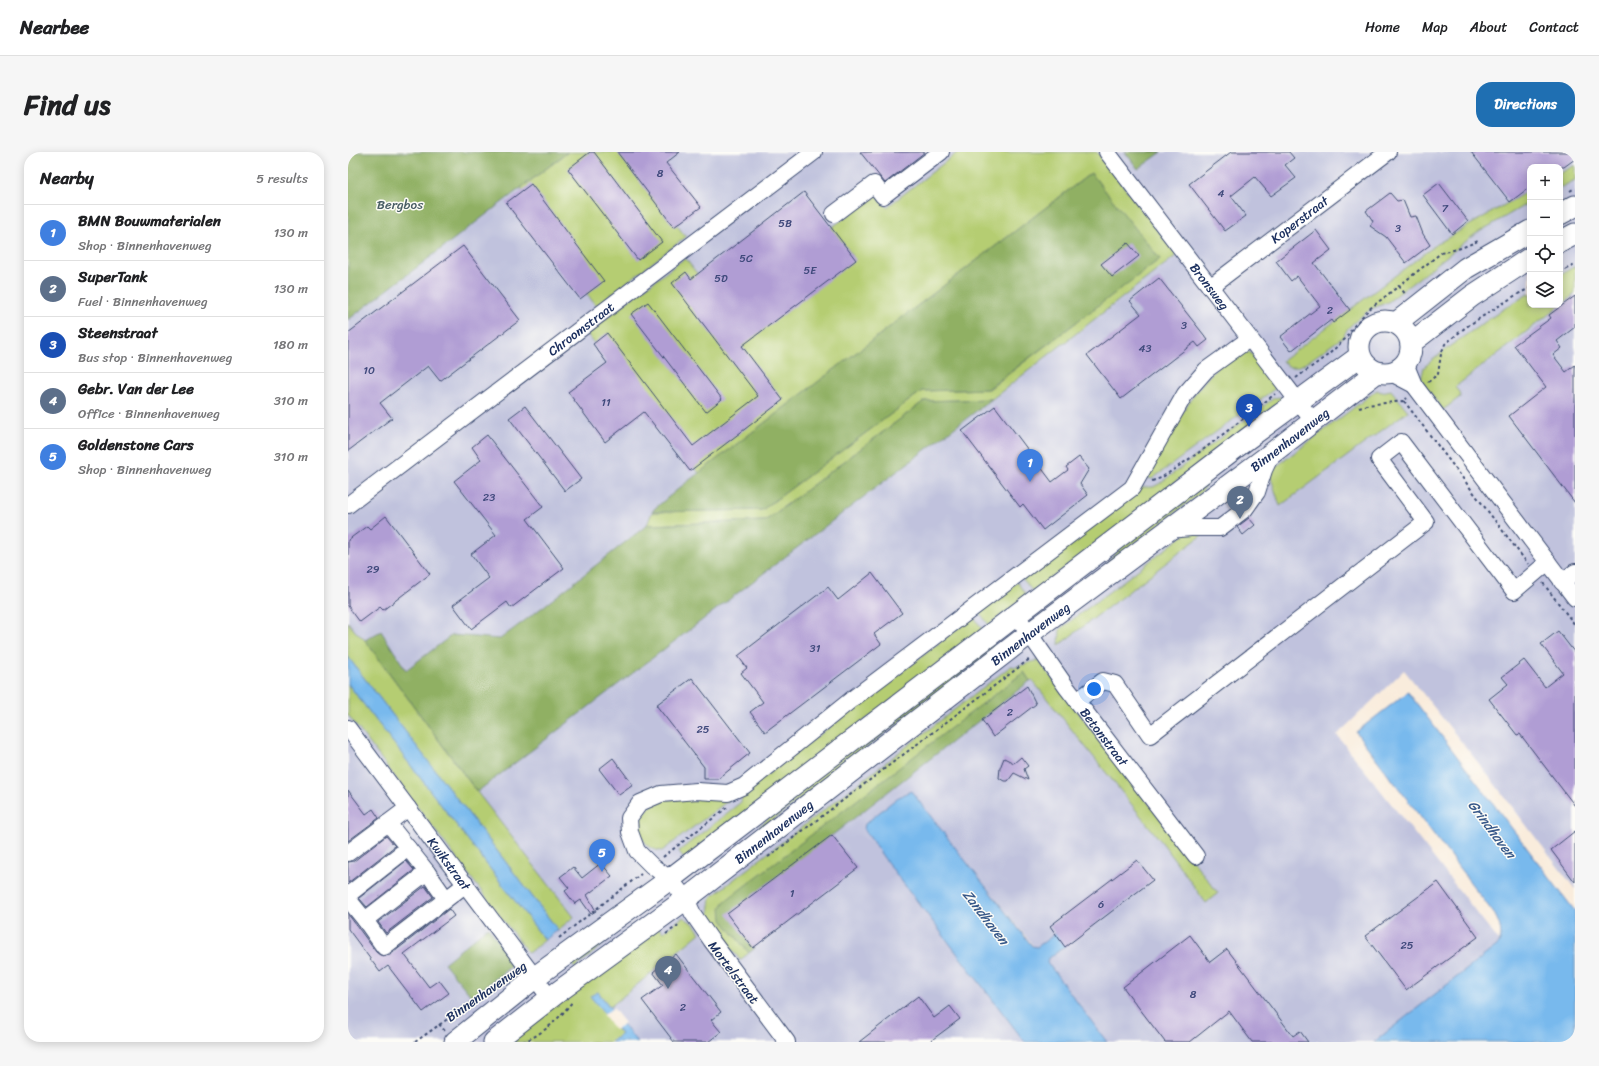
<!DOCTYPE html>
<html lang="en">
<head>
<meta charset="utf-8">
<style>
	:root { --surface:#fff; --page:#f6f6f6; --text:#202124; --muted:#757577; --line:#e0e0e0; --accent:#1f6fb2 }
	body { margin:0; font-family:Sriracha,sans-serif; background:var(--page); color:var(--text) }
	.controls { position:absolute; right:12px; top:12px; display:grid; overflow:hidden; border-radius:8px; box-shadow:0 2px 10px #0003 }
	.controls button { width:36px; height:36px; display:grid; place-items:center; padding:0; border:0; border-bottom:1px solid var(--line); background:var(--surface); color:var(--text); font:20px sans-serif }
	.you { position:absolute; left:746px; top:537px; width:14px; height:14px; margin:-10px; border:3px solid #fff; border-radius:50%; background:#1a73e8; box-shadow:0 0 0 6px #1a73e833 }
	.badge { display:grid; place-items:center; width:26px; height:26px; border-radius:50%; background:var(--accent); color:#fff; font-size:13px; font-weight:700 }
	.pin { position:absolute; translate:-50% -33px; filter:drop-shadow(0 1px 2px #0008) }
	.pin::after { content:''; position:absolute; top:21px; width:14px; height:12px; background:inherit; clip-path:polygon(0 0,100% 0,50% 100%) }
	.list { margin:0; padding:0; list-style:none }
	h2 { display:flex; justify-content:space-between; align-items:center; height:52px; margin:0; padding:0 16px; font-size:17px }
	h2 small { font-size:13px; font-weight:400; color:var(--muted) }
	.list li { display:grid; grid-template-columns:26px 1fr auto; gap:12px; align-items:center; box-sizing:border-box; height:56px; padding:0 16px; border-top:1px solid var(--line) }
	.list b { display:block; font-size:15px; white-space:nowrap }
	.list p { margin:0; font-size:13px; white-space:nowrap; color:var(--muted) }
	.list em { font-size:13px; font-style:normal; color:var(--muted) }
	.icon { flex:none; width:22px; height:22px; fill:none; stroke:currentColor; stroke-width:2; stroke-linecap:round; stroke-linejoin:round }
	.map { position:relative; flex:none; width:1227px; height:890px; overflow:hidden; border-radius:16px }
	header { display:flex; align-items:center; gap:24px; box-sizing:border-box; height:56px; padding:0 20px; background:var(--surface); border-bottom:1px solid var(--line) }
	header strong { font-size:19px }
	nav { display:flex; gap:22px; margin-inline-start:auto; font-size:14px }
	.intro { display:flex; align-items:center; justify-content:space-between; box-sizing:border-box; height:96px; padding:0 24px }
	h1 { margin:0; font-size:28px }
	.button { padding:10px 18px; border-radius:16px; background:var(--accent); color:#fff; font-size:14px; font-weight:700 }
	main { display:flex; gap:24px; padding:0 24px }
	aside { flex:1; background:var(--surface); border-radius:16px; box-shadow:0 2px 10px #0003 }
	.map>svg:first-child { display:block }
	.industrial { fill:#c0c2dd; fill-rule:evenodd }
	.green { fill:#b5cd72; stroke:#687e68 }
	.forest { fill:#90b064; stroke:#567061 }
	.water { fill:#78b9ed; stroke:#4a74a6 }
	.pier { fill:#f9ecdc }
	.building { fill:#b09dd4 }
	.lines { fill:none; stroke-linecap:round; stroke-linejoin:round }
	.minor-casing { stroke:#3c4b71; stroke-width:18 }
	.major-casing { stroke:#3c4b71; stroke-width:23 }
	.path { stroke:#3c4b71; stroke-width:2; stroke-dasharray:3 3; stroke-linecap:butt }
	.minor { stroke:#fff; stroke-width:16 }
	.major { stroke:#fff; stroke-width:21 }
	.labels { text-anchor:middle; stroke-width:3; stroke-linejoin:round; paint-order:stroke }
	.number-label { font-size:11px; fill:#404a7c }
	.park-label { font-size:13px; fill:#495e64; stroke:#fdfcf7 }
	.street-label { font-size:13px; fill:#1b2f5e; stroke:#fdfcf7 }
	.water-label { font-size:14px; font-style:italic; fill:#375889; stroke:#fdfcf7 }
</style>
</head>
<body>
<header>
<strong>Nearbee</strong>
<nav><a>Home</a><a>Map</a><a>About</a><a>Contact</a></nav>
</header>
<div class="intro"><h1>Find us</h1><a class="button">Directions</a></div>
<main>
<aside>
<h2>Nearby<small>5 results</small></h2>
<ul class="list">
<li><span class="badge" style="background:#3f7fe0">1</span><div><b>BMN Bouwmaterialen</b><p>Shop · Binnenhavenweg</p></div><em>130 m</em></li>
<li><span class="badge" style="background:#5c6f8a">2</span><div><b>SuperTank</b><p>Fuel · Binnenhavenweg</p></div><em>130 m</em></li>
<li><span class="badge" style="background:#1a4fb4">3</span><div><b>Steenstraat</b><p>Bus stop · Binnenhavenweg</p></div><em>180 m</em></li>
<li><span class="badge" style="background:#5c6f8a">4</span><div><b>Gebr. Van der Lee</b><p>Office · Binnenhavenweg</p></div><em>310 m</em></li>
<li><span class="badge" style="background:#3f7fe0">5</span><div><b>Goldenstone Cars</b><p>Shop · Binnenhavenweg</p></div><em>310 m</em></li>
</ul>
</aside>
<div class="map">
<svg width="1227" height="890" viewBox="0 0 1227 890">
	<rect width="100%" height="100%" fill="#fdfcf7"/>
	<filter id="ink" filterUnits="userSpaceOnUse"><feTurbulence type="fractalNoise" baseFrequency=".025" numOctaves="2"/><feDisplacementMap in="SourceGraphic" scale="8" xChannelSelector="R" yChannelSelector="G"/><feConvolveMatrix kernelMatrix="1 2 1 2 8 2 1 2 1" color-interpolation-filters="sRGB"/></filter>
	<filter id="wash" filterUnits="userSpaceOnUse"><feTurbulence type="fractalNoise" baseFrequency=".012" numOctaves="4" result="noise"/><feDisplacementMap in="SourceGraphic" scale="16" xChannelSelector="R" yChannelSelector="G"/><feGaussianBlur stdDeviation="0.9" result="paint"/><feColorMatrix in="noise" values="0 0 0 0 0 0 0 0 0 0 0 0 0 0 0 0 0 1.4 0 .05"/><feComposite in="paint" operator="in"/></filter>
	<g filter="url(#wash)">
		<rect width="100%" height="100%" fill="#f9ecdc"/>
		<path class="industrial" d="M217 0H1227V737L1136 618 1056 518 989 583 1162 803 1038 890H758L691 801 563 640 687 890H0V160ZM1182 15H1212V153H1182Z"/>
		<path class="green" d="M220 0H272L338 85 248 154 207 99 218 91 173 36Z
			M610 0H749L829 103 644 247 576 249 417 369 299 373 304 360 414 358 574 239 641 237 811 107 743 21 351 321 238 181 337 106 397 183 505 104 483 76 529 42 539 55Z
			M1227 13V28L1212 36V21Z
			M1182 38V50L1126 83 1040 150 1023 157 1010 167 1000 176 995 185 958 211 949 215H941L934 209 1089 92Z
			M1227 114V142L1107 235 1111 240 1112 245 1095 258 1073 228 1076 215 1102 194 1160 154 1182 141V153H1212V123Z
			M899 199 903 201 928 233V236L804 327 798 325C819 289 847 226 884 205 889 203 894 201 899 199Z
			M1029 238 1033 240 1043 238 1060 259 932 354 921 320Z
			M932 245 935 247 685 440 674 426 793 335H805L811 332 926 246Z
			M868 319 853 341 756 414 791 376Z
			M840 380 857 381 711 493 712 477Z
			M669 430 679 444 641 473 631 460Z
			M625 464 635 478 336 707 331 699 393 650 394 642 577 502Z
			M0 470 7 479 17 488 129 640 226 765 210 778 0 505Z
			M642 488 648 495 398 689 446 639Z
			M690 508 870 741 858 751 816 693 684 528 682 529 676 520 462 685 374 768 401 801 392 808 362 769 361 761 363 745 663 514 668 515Z
			M0 532 197 788 180 801 0 563Z
			M382 643 381 648 314 699C296 698 285 677 296 661 300 655 307 651 314 648Z
			M335 765 346 772 352 781 262 855 250 840 243 845 273 882 263 890H156L309 774 315 780Z
			M270 775 255 792 227 816 223 812Z"/>
		<path class="forest" d="M0 0H220L0 168Z
			M777 0H814L790 17Z
			M743 21 812 107 640 237 574 239 414 358 304 360 306 357 335 333Z
			M644 247 129 640 17 488 33 479 58 518 104 483 152 487 196 454 299 373 417 369 576 249Z
			M676 520 682 529 382 763 407 796 401 801 374 768 373 755 377 749Z
			M140 775 165 811 161 816 124 845 96 811Z"/>
		<path class="water" d="M0 505 210 778 197 788 0 532Z
			M1060 540 1227 759V890H1026L1151 792C1155 781 1152 773 1147 763L1008 580Z
			M563 639 684 794 689 795 710 780 720 792 700 807 699 810 759 890H677L536 706 516 677 517 672 549 646Z
			M250 840 289 890H263L273 882 242 844Z"/>
		<path class="pier" d="M265 856 277 871 267 878 255 863Z"/>
		<g id="blocks">
			<path class="building" d="M242 0H246L314 90 290 108 220 17Z
				M269 0H332L318 11 353 55 326 75Z
				M512 0H577L537 31Z
				M883 0H941L946 6 937 13 948 26 923 44 907 25 883 44 898 64 877 79 841 32Z
				M1123 0H1227V7L1216 15H1182V35L1162 50Z
				M1091 31 1120 69 1104 82 1075 43Z
				M183 32 256 129 232 147 158 51Z
				M456 40 508 108 394 194 435 248 342 319 296 260 257 290 220 240 259 211 245 192 259 181 345 294 410 244 324 131 338 120 343 127Z
				M1042 41 1049 49 1055 48 1062 65 1068 64 1075 82 1082 93 1058 111 1038 85 1022 74 1025 69 1018 59Z
				M968 78 983 98 966 111 1002 158 985 171 983 168 943 199 932 185 972 154 949 124 943 129 928 109Z
				M780 91 791 104 764 125 753 112Z
				M115 94 172 168 92 229 80 214 32 251 44 266 0 299V181Z
				M811 126 860 188 851 195 847 190 773 247 739 203 793 162 782 149Z
				M1227 144V175L1209 189 1214 196 1205 203 1218 220 1227 213V351L1161 264 1198 235 1166 193 1203 166 1201 163Z
				M300 150 374 247 358 260 283 162Z
				M177 254 233 327 217 339 161 266Z
				M647 254 704 330 720 318 718 315 731 305 741 317 732 332 740 343 695 378 675 352 672 355 614 279Z
				M139 283 195 355 179 367 216 416 163 456 159 450 123 477 105 453 141 426 123 402 148 383 106 329 133 308 124 295Z
				M38 364 82 422 35 458 32 455 12 470 0 454V388L19 374 22 377Z
				M901 366 907 373 895 383 889 375Z
				M524 421 554 461 526 482 533 492 417 580 402 560 415 550 393 521 399 516 390 504 480 435 490 448Z
				M1210 479 1227 501V654L1172 582 1169 583 1141 547 1160 532 1154 525 1176 508 1197 535 1215 521 1193 492Z
				M344 526 402 601 370 627H356V615L308 553Z
				M679 534 688 552 645 585 634 568Z
				M673 605 680 614 676 617 680 628 666 621 660 629H656L651 626 652 616 656 606 666 611Z
				M265 606 285 633 271 643 251 617Z
				M0 638 18 662 25 657 31 666 0 689Z
				M1227 679V730L1203 698Z
				M484 683 510 716 405 796 379 762Z
				M38 684 47 694 0 731V710L6 709Z
				M789 708 805 728 717 795 702 774Z
				M58 709 66 718 19 755 11 746Z
				M253 711 264 724 239 743 248 759 243 762 233 748 227 752 217 739 221 736 212 725 225 715 234 726Z
				M1090 730 1130 785 1058 838 1017 784Z
				M77 734 85 745 38 781 30 770Z
				M101 757 106 764 56 802 81 835 91 828 101 841 75 860 40 814 32 820 0 777V762L28 800 32 803 37 804 42 803Z
				M842 783 862 810 879 797 945 884 952 879 960 890H904L881 859 842 890H817L775 835Z
				M328 802 373 860 363 868 373 880 360 890H326L294 848 315 833 305 820Z
				M570 844 586 866 602 854 612 867 581 890H511Z"/>
		</g>
	</g>
	<g filter="url(#ink)">
		<use href="#blocks" fill-opacity="0" stroke="#3c4b71" stroke-width="1"/>
		<g class="lines">
			<g class="minor-casing">
				<g id="minor">
					<path id="s1" d="M759 0 965 269"/>
					<path d="M486 62 526 32 535 44 593 0"/>
					<path id="s2" d="M862 135 1040 0"/>
					<path d="M1057 211 1066 233 1227 446"/>
					<path d="M1043 221 1066 233"/>
					<path id="s3" d="M0 353 466 0"/>
					<path d="M820 378 843 376H872L897 357 909 340 916 318 924 301"/>
					<path d="M1214 430 1227 420"/>
					<path id="s4" d="M669 464 719 536 848 704"/>
					<path d="M729 549 755 529 767 532 802 583 1078 370 1031 307 1053 290 1166 439 1200 410"/>
					<path id="s5" d="M0 576 202 846"/>
					<path d="M40 671 60 696"/>
					<path d="M0 701 60 656"/>
					<path d="M79 720 98 747"/>
					<path d="M0 743 60 696 79 720 17 768 36 795 118 732"/>
					<path d="M0 747 17 768"/>
					<path d="M439 890 363 788 345 762 338 747 322 727 304 714 289 699 282 680 281 666 292 651 313 642 349 639 380 641 396 634 503 548 784 336 837 242 858 218 901 187"/>
				</g>
			</g>
			<g class="major-casing">
				<g id="major">
					<path d="M1212 62 1227 54"/>
					<path d="M1212 90 1227 82"/>
					<circle cx="1037" cy="195" r="26"/>
					<path d="M1048 171 1118 116 1182 79"/>
					<path d="M1063 191 1124 144 1182 106"/>
					<path d="M107 890 194 820 322 727 899 287 1012 204"/>
					<path id="s6" d="M146 890 210 840 338 747 681 482 924 301 1028 221"/>
				</g>
			</g>
			<path class="path" d="M1222 39 1227 36
				M1212 120 1227 113
				M1051 134 1058 143
				M948 226 980 203 997 187 1005 175 1020 158 1093 101 1113 96 1130 89
				M1080 230 1090 222 1093 202 1097 192 1118 175 1168 143 1182 136
				M1056 249 1180 412
				M1011 255 1018 253 1056 249 1059 246
				M804 329 813 326 856 297 927 242
				M1195 431 1227 473
				M315 705 381 654
				M420 705 683 506
				M318 782 332 772
				M211 786 293 722
				M91 872 97 879
				M67 890 166 820
				M175 890C195 882 211 867 224 850"/>
			<use href="#minor" class="minor"/>
			<use href="#major" class="major"/>
		</g>
	</g>
	<g class="labels">
		<g class="number-label">
			<text x="312" y="25">8</text>
			<text x="873" y="45">4</text>
			<text x="1097" y="60">7</text>
			<text x="437" y="75">5B</text>
			<text x="1050" y="80">3</text>
			<text x="398" y="110">5C</text>
			<text x="462" y="122">5E</text>
			<text x="373" y="130">5D</text>
			<text x="982" y="162">2</text>
			<text x="836" y="177">3</text>
			<text x="797" y="200">43</text>
			<text x="21" y="222">10</text>
			<text x="258" y="254">11</text>
			<text x="141" y="349">23</text>
			<text x="25" y="421">29</text>
			<text x="467" y="500">31</text>
			<text x="662" y="564">2</text>
			<text x="355" y="581">25</text>
			<text x="444" y="745">1</text>
			<text x="753" y="756">6</text>
			<text x="1059" y="797">25</text>
			<text x="845" y="846">8</text>
			<text x="335" y="859">2</text>
		</g>
		<g class="park-label">
			<text x="52" y="57">Bergbos</text>
		</g>
		<g class="street-label">
			<text dy="5" stroke="none"><textPath href="#s2" startOffset="112">Koperstraat</textPath></text>
			<text dy="5" stroke="none"><textPath href="#s1" startOffset="169">Bronsweg</textPath></text>
			<text dy="5" stroke="none"><textPath href="#s3" startOffset="292">Chroomstraat</textPath></text>
			<text dy="5" stroke="none"><textPath href="#s6" startOffset="998">Binnenhavenweg</textPath></text>
			<text dy="5" stroke="none"><textPath href="#s6" startOffset="674">Binnenhavenweg</textPath></text>
			<text dy="5" stroke="none"><textPath href="#s4" startOffset="149">Betonstraat</textPath></text>
			<text dy="5" stroke="none"><textPath href="#s6" startOffset="350">Binnenhavenweg</textPath></text>
			<text dy="5" stroke="none"><textPath href="#s5" startOffset="169">Kwikstraat</textPath></text>
			<text transform="translate(386 820) rotate(53)" y="5">Mortelstraat</text>
			<text transform="translate(138 839) rotate(-35)" y="5">Binnenhavenweg</text>
		</g>
		<g class="water-label">
			<text transform="translate(1144 677) rotate(53)" y="5">Grindhaven</text>
			<text transform="translate(638 765) rotate(52)" y="5">Zandhaven</text>
		</g>
	</g>
</svg>
<div class="controls">
<button>+</button>
<button>−</button>
<button><svg class="icon" aria-label="locate" viewBox="0 0 24 24"><circle cx="12" cy="12" r="6"/><path d="M12 2v4M12 18v4M2 12h4M18 12h4"/></svg></button>
<button><svg class="icon" aria-label="layers" viewBox="0 0 24 24"><path d="M12 4l9 5-9 5-9-5zM3 14l9 5 9-5"/></svg></button>
</div>
<div class="you"></div>
<div class="pin badge" style="left:682px;top:330px;background:#3f7fe0">1</div>
<div class="pin badge" style="left:892px;top:367px;background:#5c6f8a">2</div>
<div class="pin badge" style="left:901px;top:275px;background:#1a4fb4">3</div>
<div class="pin badge" style="left:320px;top:837px;background:#5c6f8a">4</div>
<div class="pin badge" style="left:254px;top:720px;background:#3f7fe0">5</div>
</div>
</main>
</body>
</html>
